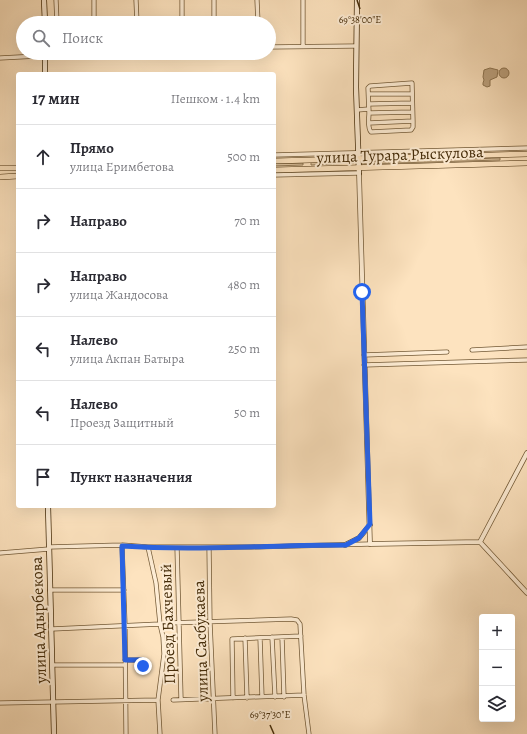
<!DOCTYPE html>
<html lang="ru">
<head>
<meta charset="utf-8">
<style>
	:root { --surface:#fff; --page:#f7f7f7; --text:#2b2b33; --muted:#7c7c81; --line:#e1e1e2 }
	body { margin:0; font-family:Alegreya,serif; background:var(--page); color:var(--text) }
	.controls { position:absolute; right:12px; bottom:12px; display:grid; overflow:hidden; border-radius:4px; box-shadow:0 4px 16px #0002 }
	.controls button { width:36px; height:36px; display:grid; place-items:center; padding:0; border:0; border-bottom:1px solid var(--line); background:var(--surface); color:var(--text); font:20px sans-serif }
	.stop { position:absolute; width:12px; height:12px; margin:-9px; border:3px solid #2563eb; border-radius:50%; background:#fff }
	.stop.end { background:#2563eb; border-color:#fff; box-shadow:0 1px 4px #0008 }
	.list { margin:0; padding:0; list-style:none }
	h2 { display:flex; justify-content:space-between; align-items:center; height:52px; margin:0; padding:0 16px; font-size:17px }
	h2 small { font-size:13px; font-weight:400; color:var(--muted) }
	.list li { display:grid; grid-template-columns:26px 1fr auto; gap:12px; align-items:center; box-sizing:border-box; height:64px; padding:0 16px; border-top:1px solid var(--line) }
	.list b { display:block; font-size:15px; white-space:nowrap }
	.list p { margin:0; font-size:13px; white-space:nowrap; color:var(--muted) }
	.list em { font-size:13px; font-style:normal; color:var(--muted) }
	.icon { flex:none; width:22px; height:22px; fill:none; stroke:currentColor; stroke-width:2; stroke-linecap:round; stroke-linejoin:round }
	.map { position:relative; flex:none; width:527px; height:734px; overflow:hidden }
	.search { position:absolute; background:var(--surface); box-shadow:0 4px 16px #0002; left:16px; top:16px; width:260px; height:44px; display:flex; align-items:center; gap:10px; box-sizing:border-box; padding:0 14px; border-radius:22px; color:var(--muted); font-size:15px }
	.panel { position:absolute; background:var(--surface); box-shadow:0 4px 16px #0002; left:16px; top:72px; width:260px; height:436px; border-radius:4px }
	.map>svg:first-child { display:block }
	.green { fill:#dec4a0; stroke:#917854 }
	.water { fill:#bea481; stroke:#8d7451 }
	.lines { fill:none; stroke-linecap:round; stroke-linejoin:round }
	.minor-casing { stroke:#725936; stroke-width:5 }
	.tertiary-casing { stroke:#725936; stroke-width:5.5 }
	.secondary-casing { stroke:#442b08; stroke-width:6 }
	.primary-casing { stroke:#442b08; stroke-width:6 }
	.minor { stroke:#feedd5; stroke-width:3.5 }
	.tertiary { stroke:#feedd5; stroke-width:4 }
	.secondary { stroke:#feedd5; stroke-width:4.5 }
	.primary { stroke:#fde3bf; stroke-width:5 }
	.route { stroke:#2563eb; stroke-width:5 }
	.ticks { fill:none; stroke:#442b08; stroke-width:1.5 }
	.labels { text-anchor:middle; stroke-width:4; stroke-linejoin:round; paint-order:stroke }
	.street-label { font-size:16px; fill:#442b08; stroke:#feedd5 }
	.ticks-label { font-size:10px; text-anchor:middle; fill:#442b08; stroke:#feedd5; stroke-width:4; stroke-linejoin:round; paint-order:stroke }
</style>
</head>
<body>
<div class="map">
<svg width="527" height="734" viewBox="0 0 527 734">
	<rect width="100%" height="100%" fill="#fde3bf"/>
	<filter id="stains"><feTurbulence type="fractalNoise" baseFrequency=".005" numOctaves="4"/><feColorMatrix values="0 0 0 0 .2 0 0 0 0 .09 0 0 0 0 .02 0 0 0 .5 -.17"/></filter>
	<radialGradient id="worn" r=".72"><stop offset=".6" stop-color="#630" stop-opacity="0"/><stop offset="1" stop-color="#630" stop-opacity=".3"/></radialGradient>
	<path class="green" d="M500 158V160L362 164 361 162Z
		M354 161V163L311 165V162Z
		M274 163H303V165L274 166Z"/>
	<path class="water" d="M499 73a5 5 0 1 1 10 0a5 5 0 1 1-10 0Z
		M490 68 498 70 497 77 490 80V86L487 87 483 85V83L484 80 483 77 484 70Z"/>
	<g class="lines">
		<g class="minor-casing">
			<path id="minor" d="M56 0 57 23
				M94 0V23
				M136 0 137 23
				M182 0V23
				M257 0 258 23
				M303 0V46
				M214 23V0
				M269 47 356 46
				M0 58 38 56
				M369 94H412
				M369 104 412 103
				M357 110 369 109
				M412 112 369 113 368 88 370 86 412 83 413 121
				M369 113C369 118 367 127 371 132L411 130 413 127V121L369 123
				M274 155 527 148
				M274 175 359 173
				M472 350 527 347
				M364 355 447 352
				M364 365 527 360
				M122 545 125 625 126 734
				M49 547 122 545 148 547H251L370 544
				M148 547 156 583 160 624 163 637 164 654 158 700 160 734
				M177 547 181 699
				M209 547 210 623 215 734
				M0 553 49 549
				M50 590H124
				M169 623 291 619 297 620 300 624 304 695 309 734
				M52 629 160 624
				M272 637 275 697
				M282 637 284 697
				M245 638 247 698
				M260 638 262 697
				M125 660H143V666
				M53 665H125
				M233 698 232 639 301 636
				M173 700 304 695
				M0 703 158 700"/>
		</g>
		<g class="tertiary-casing">
			<path id="tertiary" d="M359 173 370 544 480 542
				M480 542 527 453
				M480 542 527 593
				M345 545 359 538 370 525"/>
		</g>
		<g class="secondary-casing">
			<path id="secondary" d="M44 0 45 23
				M357 0 356 87 359 173
				M45 53V74
				M48 506 54 734"/>
		</g>
		<g class="primary-casing">
			<path id="primary" d="M274 161 527 154
				M0 168H18
				M274 170 527 163
				M0 177 18 176"/>
		</g>
		<use href="#minor" class="minor"/>
		<use href="#tertiary" class="tertiary"/>
		<use href="#secondary" class="secondary"/>
		<use href="#primary" class="primary"/>
	</g>
	<g class="lines">
		<path class="route" d="M143 666V660H125L122 546C196 551 271 545 346 545L359 538 370 524 362 292"/>
	</g>
	<path class="ticks" d="M357 0 360 9M270 725 274 734"/>
	<g class="labels">
		<g class="street-label">
			<text transform="translate(400 154) rotate(-2)" y="6">улица Турара Рыскулова</text>
			<text transform="translate(38 620) rotate(-92)" y="6">улица Адырбекова</text>
			<text transform="translate(167 624) rotate(-92)" y="6">Проезд Бахчевый</text>
			<text transform="translate(200 641) rotate(-92)" y="6">улица Сасбукаева</text>
		</g>
	</g>
	<g class="ticks-label">
		<text x="360" y="23">69°38'00"E</text>
		<text x="270" y="718">69°37'30"E</text>
	</g>
	<rect width="100%" height="100%" filter="url(#stains)"/>
	<rect width="100%" height="100%" fill="url(#worn)"/>
</svg>
<div class="controls">
<button>+</button>
<button>−</button>
<button><svg class="icon" aria-label="layers" viewBox="0 0 24 24"><path d="M12 4l9 5-9 5-9-5zM3 14l9 5 9-5"/></svg></button>
</div>
<div class="stop" style="left:362px;top:292px"></div>
<div class="stop end" style="left:143px;top:666px"></div>
<div class="search"><svg class="icon" aria-label="search" viewBox="0 0 24 24"><circle cx="10" cy="10" r="6"/><path d="M15 15l6 6"/></svg>Поиск</div>
<section class="panel">
<h2>17 мин<small>Пешком · 1.4 km</small></h2>
<ul class="list">
<li><svg class="icon" aria-label="ahead" viewBox="0 0 24 24"><path d="M12 20V5M6 11l6-6 6 6"/></svg><div><b>Прямо</b><p>улица Еримбетова</p></div><em>500 m</em></li>
<li><svg class="icon" aria-label="right" viewBox="0 0 24 24"><path d="M7 20v-9h11M14 6l5 5-5 5"/></svg><div><b>Направо</b></div><em>70 m</em></li>
<li><svg class="icon" aria-label="right" viewBox="0 0 24 24"><path d="M7 20v-9h11M14 6l5 5-5 5"/></svg><div><b>Направо</b><p>улица Жандосова</p></div><em>480 m</em></li>
<li><svg class="icon" aria-label="left" viewBox="0 0 24 24"><path d="M17 20v-9H6M10 6l-5 5 5 5"/></svg><div><b>Налево</b><p>улица Акпан Батыра</p></div><em>250 m</em></li>
<li><svg class="icon" aria-label="left" viewBox="0 0 24 24"><path d="M17 20v-9H6M10 6l-5 5 5 5"/></svg><div><b>Налево</b><p>Проезд Защитный</p></div><em>50 m</em></li>
<li><svg class="icon" aria-label="arrive" viewBox="0 0 24 24"><path d="M6 21V4h12l-3 4 3 4H6"/></svg><div><b>Пункт назначения</b></div></li>
</ul>
</section>
</div>
</body>
</html>
